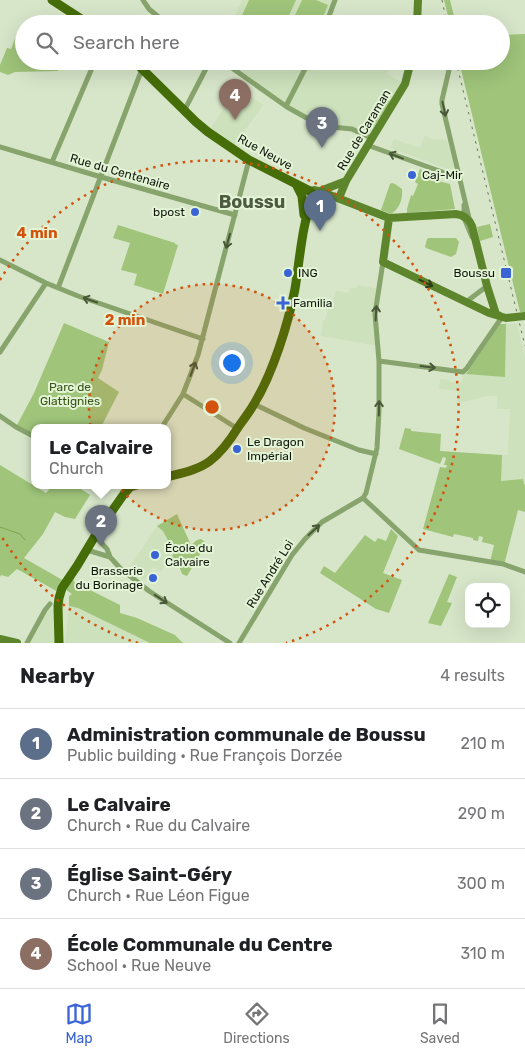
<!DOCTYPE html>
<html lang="en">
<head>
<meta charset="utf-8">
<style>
	:root { --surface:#fff; --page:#f6f6f6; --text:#202124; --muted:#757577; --line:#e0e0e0; --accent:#3a64d5 }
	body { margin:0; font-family:Rubik,sans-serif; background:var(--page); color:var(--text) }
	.controls { position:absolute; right:15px; bottom:15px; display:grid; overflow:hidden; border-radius:10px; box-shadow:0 5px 20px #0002 }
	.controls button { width:45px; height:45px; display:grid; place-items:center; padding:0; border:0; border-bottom:1px solid var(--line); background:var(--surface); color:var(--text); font:25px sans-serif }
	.you { position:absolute; left:231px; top:362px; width:18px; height:18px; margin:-12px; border:4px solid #fff; border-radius:50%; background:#1a73e8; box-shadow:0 0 0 8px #1a73e833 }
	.badge { display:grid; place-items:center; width:32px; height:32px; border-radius:50%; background:var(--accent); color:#fff; font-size:16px; font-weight:700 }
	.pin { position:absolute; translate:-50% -41px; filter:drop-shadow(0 1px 2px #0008) }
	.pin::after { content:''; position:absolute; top:26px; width:18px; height:15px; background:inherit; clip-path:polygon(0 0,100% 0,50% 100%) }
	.popup { position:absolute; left:31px; top:424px; width:140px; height:65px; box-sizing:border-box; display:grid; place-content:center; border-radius:10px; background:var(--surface); filter:drop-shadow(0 1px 4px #0005); font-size:16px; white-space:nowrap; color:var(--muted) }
	.popup b { font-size:19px; color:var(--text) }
	.popup::after { content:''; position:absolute; left:50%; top:100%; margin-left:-10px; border:10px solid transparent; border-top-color:var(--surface) }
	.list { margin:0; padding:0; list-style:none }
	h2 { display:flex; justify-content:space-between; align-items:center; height:65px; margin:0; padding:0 20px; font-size:21px }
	h2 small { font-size:16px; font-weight:400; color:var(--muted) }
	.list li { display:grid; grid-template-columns:32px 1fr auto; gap:15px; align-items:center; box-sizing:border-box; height:70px; padding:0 20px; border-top:1px solid var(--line) }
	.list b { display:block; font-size:19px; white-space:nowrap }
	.list p { margin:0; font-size:16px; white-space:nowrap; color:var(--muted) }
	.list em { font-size:16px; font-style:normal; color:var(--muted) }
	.icon { flex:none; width:28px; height:28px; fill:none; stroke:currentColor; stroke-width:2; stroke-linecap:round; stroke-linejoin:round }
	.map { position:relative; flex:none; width:525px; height:643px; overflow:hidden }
	.search { position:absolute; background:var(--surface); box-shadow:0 5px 20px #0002; left:15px; right:15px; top:15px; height:55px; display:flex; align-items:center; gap:12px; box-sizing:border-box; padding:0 18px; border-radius:28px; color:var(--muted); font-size:19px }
	.sheet { height:345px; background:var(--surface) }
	nav { display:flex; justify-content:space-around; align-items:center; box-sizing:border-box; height:70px; border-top:1px solid var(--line); background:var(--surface); font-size:14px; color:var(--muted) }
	nav a { display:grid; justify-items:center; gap:2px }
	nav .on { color:var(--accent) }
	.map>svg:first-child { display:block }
	.built { fill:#cde1bc }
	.green { fill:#9fc47a }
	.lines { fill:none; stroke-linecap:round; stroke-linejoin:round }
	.stream { stroke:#7ca74e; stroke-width:1 }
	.street { stroke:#88a46d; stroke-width:5 }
	.secondary { stroke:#5d862c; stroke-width:8 }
	.primary { stroke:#456d08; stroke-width:9 }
	.rail { stroke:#68725f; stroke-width:1; stroke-dasharray:2.5 5; stroke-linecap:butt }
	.oneway { stroke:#475738 }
	.oneway2 { stroke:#2c3e18 }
	.ring { fill:none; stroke:#d3520c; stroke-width:2.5; stroke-dasharray:2.5 5 }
	.poi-dot { fill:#3a64d5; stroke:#e4f4d6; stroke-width:2 }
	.labels { text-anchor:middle; stroke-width:4; stroke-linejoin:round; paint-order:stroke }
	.street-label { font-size:12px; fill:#12180d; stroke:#e4f4d6 }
	.poi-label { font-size:12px; fill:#12180d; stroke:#e4f4d6; text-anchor:start }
	.park-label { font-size:12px; fill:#385416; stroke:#e4f4d6 }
	.district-label { font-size:18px; font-weight:bold; fill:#4d5b41; stroke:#e4f4d6 }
	.centre { fill:#d3520c; stroke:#e4f4d6; stroke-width:2.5 }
	.ring-label { font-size:15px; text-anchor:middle; font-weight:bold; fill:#d3520c; stroke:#e4f4d6; stroke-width:4; stroke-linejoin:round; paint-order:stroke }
</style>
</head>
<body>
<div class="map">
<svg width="525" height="643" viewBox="0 0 525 643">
	<rect width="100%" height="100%" fill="#d7e6c9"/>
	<path class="built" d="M242 0H335L326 24H231Z
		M222 61H371L388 71 387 74 405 84 371 138 352 129 321 126Z
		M246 93 263 105 232 149 208 132 231 98 239 103Z
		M425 136 432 139 447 140 454 166 452 170 438 166 427 161 390 148 394 139 420 148Z
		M358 285 379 289 375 314 378 346 321 336 323 320H325L330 302H332L336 291 349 293 350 288H357Z
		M506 324H517L525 357V485H524L523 479 500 481 502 455H508L510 409H497V396H486L456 404 459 391 439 389 440 379 449 380V382L461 383 464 374 505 376Z
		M157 526 163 531 174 552 161 572 153 567 144 581 129 568Z
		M55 604 59 643H27L45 610 53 609Z
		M69 606 78 608 150 643H65Z"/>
	<path class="green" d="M249 0H296L285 24H238Z
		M302 0H316L328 5 320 24H291Z
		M444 0H450L456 24H450Z
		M19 28 24 30V61H63L61 66 58 71 15 72 8 75 0 72V65L7 48 11 49Z
		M525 34V312H520L459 61H501V35Z
		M385 98 390 101 374 126 372 125 376 119 374 118Z
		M420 169 432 174 430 179 450 184 455 209 407 213V209L411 195 413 196 418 184 415 182Z
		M392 183 395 184 402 189C403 198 400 209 391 214L381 210 390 184Z
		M490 224 493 237 480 241 477 227Z
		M118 225 175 243V244L178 245 163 294 134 285 137 274 121 270 130 243 113 238Z
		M429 238H456L459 242 456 254 451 257 426 248 425 247 427 239Z
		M64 323 109 342 102 370 98 378 119 392 101 427H35V437L16 427 34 393Z
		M500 324H506L505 377 466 374Z
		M405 428 411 429V431L441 434 440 451 502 455 501 481 523 479 524 484 525 485V512L518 510 504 565 490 562 494 545 482 542 483 537 479 536 478 541 473 540V538L454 534 453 537 423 529 440 467 446 468 447 465H444L446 458 443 457 440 464 399 449Z
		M0 465 46 493 53 485H75L90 495 75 519 65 517 55 512 43 534 24 558 66 582 60 593 17 569 8 577 1 575 0 577Z
		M177 514 191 545 197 540 201 539 205 542 206 544 187 576 182 574 178 563 171 559 174 552 163 531 157 526Z
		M391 529 398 536 383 573 402 580 389 613 376 609 320 573 324 566 335 573 365 535 375 542 378 538 386 541Z
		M449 574 457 577 447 602 452 603 441 626 428 623Z
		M73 576 74 582 120 605V613L137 618 175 635 182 642 184 643H150L78 608 69 606V596L72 594 66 590Z"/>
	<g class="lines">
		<path class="stream" d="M0 527 20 534 25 540"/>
		<path class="street" d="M143 0 149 9 167 24
			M326 24 335 0
			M222 61 287 107 321 126 352 129 371 138
			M447 61 449 70 442 100V104L470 222
			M286 106 309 61
			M184 111 210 61
			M367 145 445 173 459 175
			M0 147 101 177 235 215
			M52 162 95 61
			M464 205V218L472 237
			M0 260 46 283 78 296 203 339
			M58 288 142 69
			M466 302 487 286
			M0 352 46 283
			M379 361 463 372 467 368 502 317
			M183 394 238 429
			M254 404 304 428 359 450 376 454
			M0 416 16 427 35 437
			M162 427 183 394 198 355 249 160
			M363 498 419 550 503 564 525 572
			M95 536 107 549 110 557 120 568 149 591 169 604 230 643
			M87 550 110 557
			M27 643 45 610 50 604
			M239 643 292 555 305 539 322 522 363 498 366 493 377 448 379 411V361L375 314 383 262"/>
		<path class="secondary" d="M417 24 418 0
			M309 191 315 190 322 192 389 218 456 214C464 215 469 219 472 226L487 286 495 311 496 314 502 317
			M320 191 346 181
			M339 198 346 181 405 84 411 61
			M389 218 383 262 489 313 506 318 525 316
			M0 639 17 643"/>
		<path class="primary" d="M52 0 89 24
			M134 61 196 122 208 132 249 160 310 191 313 195C302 225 300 257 295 289 288 324 273 373 254 404 250 411 244 419 239 426 231 439 222 452 210 461 198 470 182 473 167 477
			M296 184 302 196 304 215
			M59 643 58 606 59 598 62 588 77 566 98 531 124 494 130 487 137 485"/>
		<path class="rail" d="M442 0 447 24
			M456 61 525 346"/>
	</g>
	<defs><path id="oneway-shaft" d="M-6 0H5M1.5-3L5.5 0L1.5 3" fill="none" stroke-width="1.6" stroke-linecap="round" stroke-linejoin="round" transform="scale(1.25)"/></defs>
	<g class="oneway">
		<use href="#oneway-shaft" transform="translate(444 109) rotate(78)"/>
		<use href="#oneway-shaft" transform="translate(396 156) rotate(-159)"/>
		<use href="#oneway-shaft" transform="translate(228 241) rotate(105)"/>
		<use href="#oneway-shaft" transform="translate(90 300) rotate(-161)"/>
		<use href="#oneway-shaft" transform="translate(376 313) rotate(-87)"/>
		<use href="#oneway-shaft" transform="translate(428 367) rotate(7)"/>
		<use href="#oneway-shaft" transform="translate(193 369) rotate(-70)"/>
		<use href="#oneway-shaft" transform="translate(379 408) rotate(-89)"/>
		<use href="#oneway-shaft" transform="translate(314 530) rotate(-43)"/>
		<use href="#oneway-shaft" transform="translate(161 599) rotate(34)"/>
	</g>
	<use class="oneway2" href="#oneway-shaft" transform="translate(426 283) rotate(26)"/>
	<circle cx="212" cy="407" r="123" fill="#d3520c" fill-opacity=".12"/>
	<g class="ring">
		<circle cx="212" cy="407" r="123"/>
		<path d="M138 643A247 247 0 0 1 0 534M0 280A247 247 0 1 1 286 643"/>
	</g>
	<g class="poi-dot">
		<circle cx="412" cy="175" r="5"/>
		<circle cx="195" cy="212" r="5"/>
		<circle cx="288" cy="273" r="5"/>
		<rect x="500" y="267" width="12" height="12" rx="2.5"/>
		<path d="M280.5 295.5h5v5h5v5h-5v5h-5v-5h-5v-5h5z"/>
		<circle cx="237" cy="449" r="5"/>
		<circle cx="155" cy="555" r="5"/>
		<circle cx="153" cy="578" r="5"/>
	</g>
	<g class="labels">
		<g class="street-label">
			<text transform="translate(364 130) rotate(-59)" y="4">Rue de Caraman</text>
			<text transform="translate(265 152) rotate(29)" y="4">Rue Neuve</text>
			<text transform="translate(120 172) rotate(16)" y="4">Rue du Centenaire</text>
			<text transform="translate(270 574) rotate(-58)" y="4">Rue André Loi</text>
		</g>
		<g class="poi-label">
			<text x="422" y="179">Caj-Mir</text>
			<text x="185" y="216" text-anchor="end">bpost</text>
			<text x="298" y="277">ING</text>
			<text x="495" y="277" text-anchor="end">Boussu</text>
			<text x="293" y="307">Familia</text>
			<text x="247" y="446">Le Dragon<tspan x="247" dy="14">Impérial</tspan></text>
			<text x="165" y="552">École du<tspan x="165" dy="14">Calvaire</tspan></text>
			<text x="143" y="575" text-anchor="end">Brasserie<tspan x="143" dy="14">du Borinage</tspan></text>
		</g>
		<g class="park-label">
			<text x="70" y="391">Parc de<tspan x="70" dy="14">Glattignies</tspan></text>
		</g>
		<g class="district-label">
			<text x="252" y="208">Boussu</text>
		</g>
	</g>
	<circle cx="212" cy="407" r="8" class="centre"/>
	<g class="ring-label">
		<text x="37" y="238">4 min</text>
		<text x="125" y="325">2 min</text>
	</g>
</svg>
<div class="controls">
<button><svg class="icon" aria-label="locate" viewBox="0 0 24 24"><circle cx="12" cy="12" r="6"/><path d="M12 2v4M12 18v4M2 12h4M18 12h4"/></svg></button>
</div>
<div class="you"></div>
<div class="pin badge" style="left:320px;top:231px;background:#5c6f8a">1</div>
<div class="pin badge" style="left:101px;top:546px;background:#6b7280">2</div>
<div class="popup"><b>Le Calvaire</b>Church</div>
<div class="pin badge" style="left:322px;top:148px;background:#6b7280">3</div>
<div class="pin badge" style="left:235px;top:120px;background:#8d6e63">4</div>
<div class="search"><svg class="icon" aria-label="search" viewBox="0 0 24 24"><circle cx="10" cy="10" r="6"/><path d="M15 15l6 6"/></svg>Search here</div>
</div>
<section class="sheet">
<h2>Nearby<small>4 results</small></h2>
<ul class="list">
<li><span class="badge" style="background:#5c6f8a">1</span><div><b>Administration communale de Boussu</b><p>Public building · Rue François Dorzée</p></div><em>210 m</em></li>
<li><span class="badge" style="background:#6b7280">2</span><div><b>Le Calvaire</b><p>Church · Rue du Calvaire</p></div><em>290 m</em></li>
<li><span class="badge" style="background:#6b7280">3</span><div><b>Église Saint-Géry</b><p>Church · Rue Léon Figue</p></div><em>300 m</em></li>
<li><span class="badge" style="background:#8d6e63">4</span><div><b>École Communale du Centre</b><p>School · Rue Neuve</p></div><em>310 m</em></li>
</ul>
</section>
<nav>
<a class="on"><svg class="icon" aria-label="map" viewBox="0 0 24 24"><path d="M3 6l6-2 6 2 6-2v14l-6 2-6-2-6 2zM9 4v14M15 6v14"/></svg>Map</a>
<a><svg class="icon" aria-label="directions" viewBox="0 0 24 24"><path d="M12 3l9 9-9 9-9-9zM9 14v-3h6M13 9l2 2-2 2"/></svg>Directions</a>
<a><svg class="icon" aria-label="saved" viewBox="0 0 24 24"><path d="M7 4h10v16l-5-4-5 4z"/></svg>Saved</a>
</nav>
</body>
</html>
